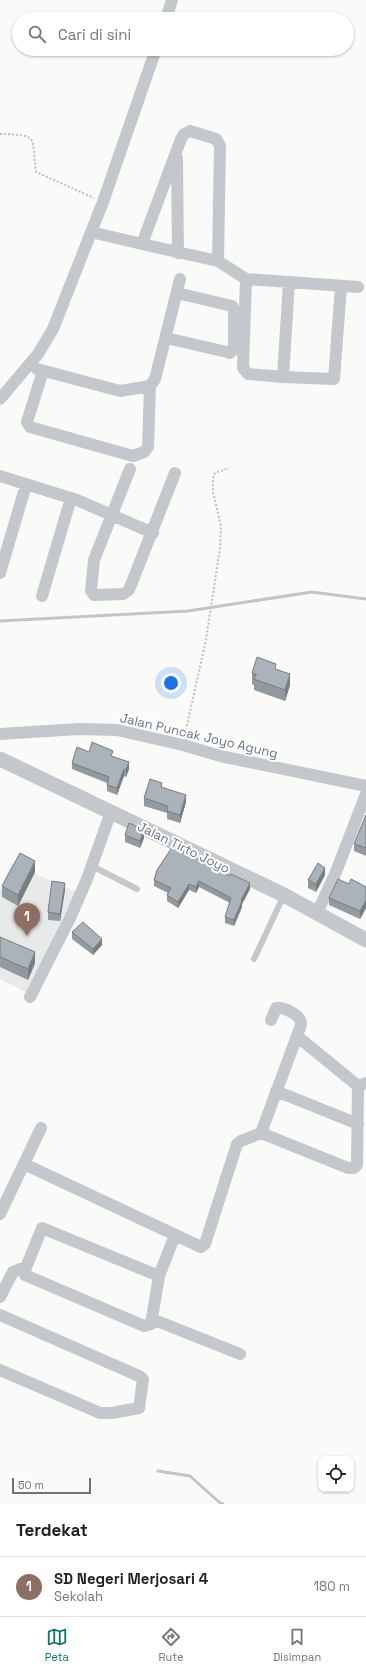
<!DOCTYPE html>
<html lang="id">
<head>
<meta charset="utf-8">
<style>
	:root { --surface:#fff; --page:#f6f6f6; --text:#222; --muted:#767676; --line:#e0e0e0; --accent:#0f766e }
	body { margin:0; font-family:"Space Grotesk",sans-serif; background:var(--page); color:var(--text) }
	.controls { position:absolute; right:12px; bottom:12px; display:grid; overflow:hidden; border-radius:8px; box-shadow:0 1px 3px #0004 }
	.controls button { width:36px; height:36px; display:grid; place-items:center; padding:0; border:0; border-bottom:1px solid var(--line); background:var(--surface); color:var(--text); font:20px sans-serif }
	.scale { position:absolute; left:12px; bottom:10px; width:79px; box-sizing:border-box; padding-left:4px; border:2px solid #657683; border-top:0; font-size:11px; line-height:14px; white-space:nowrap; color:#657683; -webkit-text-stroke:3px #fff; paint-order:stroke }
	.you { position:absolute; left:171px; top:683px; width:14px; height:14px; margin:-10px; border:3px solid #fff; border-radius:50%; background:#1a73e8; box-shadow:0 0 0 6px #1a73e833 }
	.badge { display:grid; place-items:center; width:26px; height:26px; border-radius:50%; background:var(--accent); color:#fff; font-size:13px; font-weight:700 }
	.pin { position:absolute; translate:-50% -33px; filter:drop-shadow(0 1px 2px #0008) }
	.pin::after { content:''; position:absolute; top:21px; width:14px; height:12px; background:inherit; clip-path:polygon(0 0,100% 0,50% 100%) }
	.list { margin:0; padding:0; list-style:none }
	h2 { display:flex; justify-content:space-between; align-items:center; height:52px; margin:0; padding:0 16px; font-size:17px }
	h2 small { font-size:13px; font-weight:400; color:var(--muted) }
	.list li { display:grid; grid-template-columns:26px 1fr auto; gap:12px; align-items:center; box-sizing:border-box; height:60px; padding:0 16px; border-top:1px solid var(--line) }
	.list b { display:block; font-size:15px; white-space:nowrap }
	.list p { margin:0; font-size:13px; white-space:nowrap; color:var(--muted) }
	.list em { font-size:13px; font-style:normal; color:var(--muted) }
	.icon { flex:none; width:22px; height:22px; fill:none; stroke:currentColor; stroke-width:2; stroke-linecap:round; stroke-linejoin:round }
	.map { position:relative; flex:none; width:366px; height:1504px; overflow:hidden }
	.search { position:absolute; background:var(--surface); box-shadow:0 1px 3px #0004; left:12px; right:12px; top:12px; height:44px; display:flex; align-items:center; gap:10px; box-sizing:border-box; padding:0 14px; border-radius:22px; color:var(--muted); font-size:15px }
	.sheet { height:112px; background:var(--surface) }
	nav { display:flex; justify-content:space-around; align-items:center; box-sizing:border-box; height:56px; border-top:1px solid var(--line); background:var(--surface); font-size:11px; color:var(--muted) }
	nav a { display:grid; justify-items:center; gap:2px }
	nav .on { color:var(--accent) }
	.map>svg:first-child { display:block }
	.built { fill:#e8e9e9 }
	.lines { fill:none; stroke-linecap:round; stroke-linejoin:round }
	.stream { stroke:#bbc7cb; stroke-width:3 }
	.path { stroke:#bbbfc2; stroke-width:2; stroke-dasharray:2 2; stroke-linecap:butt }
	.service { stroke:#c3c8cc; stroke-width:6 }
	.minor { stroke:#c3c8cc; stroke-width:12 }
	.tertiary { stroke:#c3c8cc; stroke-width:15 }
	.wall { fill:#929a9f }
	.shaded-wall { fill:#777d82 }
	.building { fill:#aab3b9; stroke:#777d82 }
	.labels { text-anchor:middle; stroke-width:4; stroke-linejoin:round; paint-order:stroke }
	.street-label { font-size:13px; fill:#657683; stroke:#fff }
</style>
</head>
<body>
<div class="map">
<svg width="366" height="1504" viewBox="0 0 366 1504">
	<rect width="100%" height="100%" fill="#fafaf8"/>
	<path class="built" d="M11 863 76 892 26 992 0 979V891Z"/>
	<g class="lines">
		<path class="stream" d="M0 621 188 611 312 592 366 599
			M158 1471 190 1476 219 1502 223 1504"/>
		<path class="path" d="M0 134C41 135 31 137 36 172L94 198
			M185 734 206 640 220 548 221 526 213 492V478L215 473 229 468"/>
		<path class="service" d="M92 866 137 889
			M254 959 284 895"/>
		<path class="minor" d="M166 19 172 0
			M177 158 178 253
			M91 232 142 244 181 139 184 134 190 131 216 139 220 146 218 261
			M142 244 218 261 246 279 243 368 248 374 283 377 289 282
			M246 279 358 287
			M166 338 227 352 230 353 234 349V310L232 306 177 293
			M37 369 120 391 150 386
			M43 371 27 422 30 427 133 456 144 452 148 447 150 386 155 379 180 279
			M283 377 334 379 341 286
			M0 399 38 354 53 329 103 202 156 49
			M130 469 94 560 91 591 94 595 123 594 129 590 175 473
			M0 476 77 500 153 533
			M0 573 26 485
			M42 596 71 498
			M0 734 79 729 117 730 183 745 220 756 366 786
			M317 913 336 872 366 794
			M30 997 70 918 87 879 111 812
			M271 1020 276 1008C283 1007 300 1014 301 1023 301 1027 298 1032 297 1036
			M358 1086 297 1036 261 1133 348 1168H354L357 1165 358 1086 366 1083
			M276 1091 358 1124
			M24 1164 201 1247 205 1244 237 1144 241 1141 261 1133
			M0 1214 41 1128
			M159 1276 151 1324 144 1326 25 1275V1270L42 1228 159 1276 175 1235
			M0 1297 13 1272 20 1269 25 1270
			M0 1315 139 1376 143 1379 139 1408 112 1413H100L0 1370
			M152 1319 240 1354"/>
		<path class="tertiary" d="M0 759 284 895 366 940"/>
	</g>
	<path class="wall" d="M276 669 290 685 285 701 254 690V685L252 684V673Z
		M89 752 113 757 129 769 126 777 124 776 117 795 107 791V783L72 769V763Z
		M162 788 186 802 180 823 167 819V813L144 806V798Z
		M366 815V856L354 851V844Z
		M125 835 144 838 140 848 125 842Z
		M157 870 250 889 242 904V907L234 926 225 923V917L230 903 199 887 196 893 189 890 178 908 167 901V895L168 893 154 886V880Z
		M35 872 18 906 2 897V886Z
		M325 875 316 892 308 888V880Z
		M349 884 366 887V908L360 919 329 905V898Z
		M65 890 60 921 48 920V912Z
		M72 932 102 945 93 955 72 939Z
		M0 937 35 963 28 980 0 967Z"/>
	<path class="shaded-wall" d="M290 674V685L285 701V690Z
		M129 762V769L126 777V770Z
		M124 769V776L117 795V788Z
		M186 795V802L180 823V815Z
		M144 830V838L140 848V841Z
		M35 861V872L18 906V895Z
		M325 868V875L316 892V884Z
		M199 881V887L196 893V887Z
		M65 883V890L60 921V914Z
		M250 883V889L242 904V907L234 926V920L241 900Z
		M189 884V890L178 908V902Z
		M366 900V908L360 919V911Z
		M102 939V945L93 955V949Z
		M35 952V963L28 980V969Z"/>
	<path class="building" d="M257 657 276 664 275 669 290 674 285 690 254 679 256 674 252 673Z
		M92 742 113 751 111 756 129 762 126 770 124 769 117 788 107 785 109 777 72 763 77 747 89 752Z
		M150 779 162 783 161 787 186 795 180 815 167 811 168 806 144 798Z
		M366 815V848L354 844Z
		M129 823 144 830 140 841 125 835Z
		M173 846 230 876 231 874 250 883 241 900 242 901 234 920 225 917 231 898 199 881 196 887 189 884 178 902 167 895 171 888 154 880 157 870Z
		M20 853 35 861 18 895 2 886Z
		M318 863 325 868 316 884 308 880Z
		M338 879 349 884 351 879 366 887V900L360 911 329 898Z
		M52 881 65 883 60 914 48 912Z
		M83 922 102 939 93 949 72 932Z
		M0 937 35 952 28 969 0 957Z"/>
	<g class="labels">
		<g class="street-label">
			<text transform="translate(199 735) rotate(13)" y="5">Jalan Puncak Joyo Agung</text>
			<text transform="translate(184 847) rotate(26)" y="5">Jalan Tirto Joyo</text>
		</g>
	</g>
</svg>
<div class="controls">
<button><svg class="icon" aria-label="locate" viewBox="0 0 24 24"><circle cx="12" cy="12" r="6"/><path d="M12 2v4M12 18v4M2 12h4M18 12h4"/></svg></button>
</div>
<div class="scale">50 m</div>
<div class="you"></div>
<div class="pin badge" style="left:27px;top:936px;background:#8d6e63">1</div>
<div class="search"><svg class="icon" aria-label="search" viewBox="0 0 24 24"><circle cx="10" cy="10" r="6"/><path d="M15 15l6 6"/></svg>Cari di sini</div>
</div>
<section class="sheet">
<h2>Terdekat<small></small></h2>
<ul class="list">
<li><span class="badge" style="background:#8d6e63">1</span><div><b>SD Negeri Merjosari 4</b><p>Sekolah</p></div><em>180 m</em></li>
</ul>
</section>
<nav>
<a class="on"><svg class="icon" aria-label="map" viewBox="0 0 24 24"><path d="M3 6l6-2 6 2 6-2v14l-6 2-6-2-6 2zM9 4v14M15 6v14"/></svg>Peta</a>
<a><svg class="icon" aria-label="directions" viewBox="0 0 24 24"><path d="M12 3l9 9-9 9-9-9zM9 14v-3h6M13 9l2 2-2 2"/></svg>Rute</a>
<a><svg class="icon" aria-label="saved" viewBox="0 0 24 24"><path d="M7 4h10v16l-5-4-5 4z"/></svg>Disimpan</a>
</nav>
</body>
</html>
